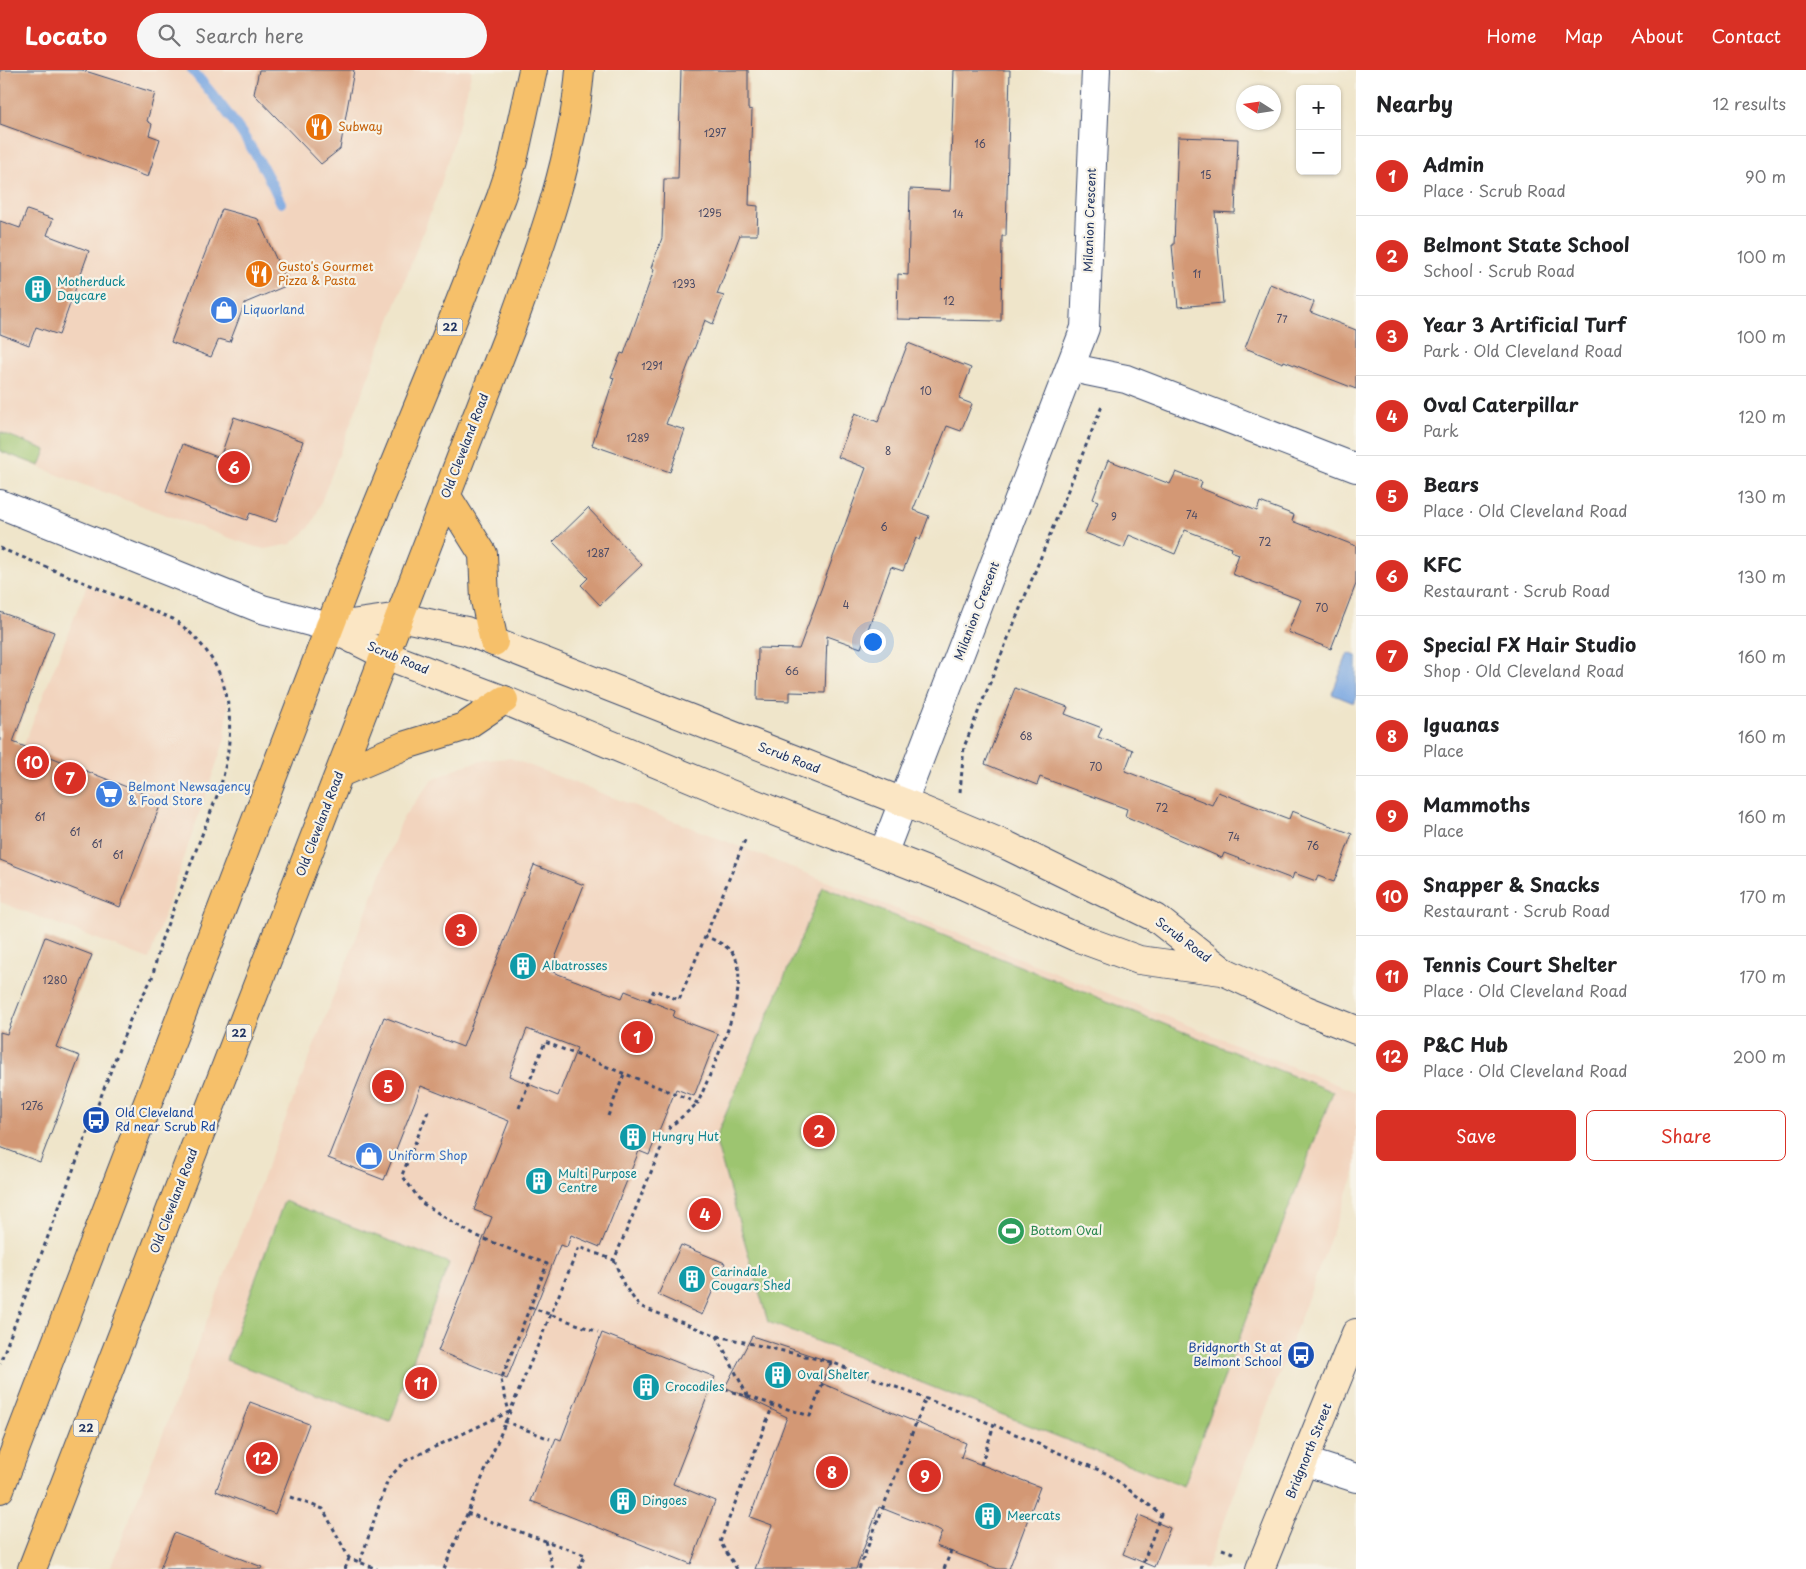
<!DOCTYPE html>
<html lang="en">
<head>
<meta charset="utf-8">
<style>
	:root { --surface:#fff; --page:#f6f6f6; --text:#202124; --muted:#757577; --line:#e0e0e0; --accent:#d93025 }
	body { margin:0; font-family:"Playpen Sans",sans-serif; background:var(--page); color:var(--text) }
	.controls { position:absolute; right:15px; top:15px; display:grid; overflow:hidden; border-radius:8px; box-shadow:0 1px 4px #0004 }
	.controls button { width:45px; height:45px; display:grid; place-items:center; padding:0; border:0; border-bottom:1px solid var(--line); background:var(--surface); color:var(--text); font:25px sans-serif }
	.compass { position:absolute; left:1236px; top:15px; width:45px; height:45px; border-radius:50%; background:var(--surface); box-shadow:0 1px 4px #0004; rotate:282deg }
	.you { position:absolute; left:872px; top:571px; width:18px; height:18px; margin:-12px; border:4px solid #fff; border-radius:50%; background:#1a73e8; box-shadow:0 0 0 8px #1a73e833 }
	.badge { display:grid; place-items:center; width:32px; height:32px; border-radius:50%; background:var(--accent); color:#fff; font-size:16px; font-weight:700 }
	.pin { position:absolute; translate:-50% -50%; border:2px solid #fff; box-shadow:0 1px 5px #0006 }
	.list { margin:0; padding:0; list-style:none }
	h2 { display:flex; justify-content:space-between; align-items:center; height:65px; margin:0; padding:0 20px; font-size:21px }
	h2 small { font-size:16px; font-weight:400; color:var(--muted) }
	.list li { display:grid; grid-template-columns:32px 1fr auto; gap:15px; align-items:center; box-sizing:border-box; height:80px; padding:0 20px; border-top:1px solid var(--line) }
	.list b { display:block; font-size:19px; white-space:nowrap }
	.list p { margin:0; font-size:16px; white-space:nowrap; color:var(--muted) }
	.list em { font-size:16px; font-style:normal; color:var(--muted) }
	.actions { display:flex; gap:10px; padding:15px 20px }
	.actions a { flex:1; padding:11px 0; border:1px solid var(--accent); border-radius:8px; text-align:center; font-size:18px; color:var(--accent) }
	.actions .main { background:var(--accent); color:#fff }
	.icon { flex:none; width:28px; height:28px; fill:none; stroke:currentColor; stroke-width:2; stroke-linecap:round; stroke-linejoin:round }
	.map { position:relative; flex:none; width:1356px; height:1499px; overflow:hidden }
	header { display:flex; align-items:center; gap:30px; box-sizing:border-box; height:70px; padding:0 25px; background:var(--accent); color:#fff }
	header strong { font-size:24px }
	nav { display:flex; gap:28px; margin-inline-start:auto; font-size:18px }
	.search { width:350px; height:45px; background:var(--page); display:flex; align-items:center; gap:12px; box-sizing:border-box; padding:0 18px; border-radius:28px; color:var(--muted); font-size:19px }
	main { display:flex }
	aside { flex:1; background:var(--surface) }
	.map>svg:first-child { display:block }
	.built { fill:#f2d4be }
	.green { fill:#9dc570; stroke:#5c7a67 }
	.water { fill:#78a6e1; stroke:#4a6aa0 }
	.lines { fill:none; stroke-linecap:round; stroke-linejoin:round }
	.stream { stroke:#78a6e1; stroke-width:10 }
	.building { fill:#d39874; fill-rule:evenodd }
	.street-casing { stroke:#3b4a6e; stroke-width:30 }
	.secondary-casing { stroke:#3b4a6e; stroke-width:30 }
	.highway-casing { stroke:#3b4a6e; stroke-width:30 }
	.path { stroke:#3b4a6e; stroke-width:3; stroke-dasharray:4 4; stroke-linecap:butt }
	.street { stroke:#fff; stroke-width:28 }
	.secondary { stroke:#fbe6c4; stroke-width:28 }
	.highway { stroke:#f6c06b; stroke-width:28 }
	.labels { text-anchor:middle; stroke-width:4.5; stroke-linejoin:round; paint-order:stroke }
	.number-label { font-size:10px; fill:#494964 }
	.shield { fill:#f7f3e8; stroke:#5d6a87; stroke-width:1 }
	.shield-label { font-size:11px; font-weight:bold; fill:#1b2f5e }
	.food-label { font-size:12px; fill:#c56008; stroke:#f7f3e8; text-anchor:start }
	.street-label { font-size:12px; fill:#1b2f5e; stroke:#f7f3e8 }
	.culture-label { font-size:12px; fill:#0d838f; stroke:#f7f3e8; text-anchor:start }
	.shop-label { font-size:12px; fill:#366cbe; stroke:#f7f3e8; text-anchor:start }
	.transit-label { font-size:12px; fill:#164399; stroke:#f7f3e8; text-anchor:start }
	.leisure-label { font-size:12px; fill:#27864d; stroke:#f7f3e8; text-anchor:start }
</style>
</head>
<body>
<header>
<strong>Locato</strong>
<div class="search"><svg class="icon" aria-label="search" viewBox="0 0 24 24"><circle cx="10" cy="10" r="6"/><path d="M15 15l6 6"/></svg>Search here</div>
<nav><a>Home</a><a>Map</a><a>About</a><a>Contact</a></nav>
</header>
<main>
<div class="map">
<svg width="1356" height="1499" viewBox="0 0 1356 1499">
	<rect width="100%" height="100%" fill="#f7f3e8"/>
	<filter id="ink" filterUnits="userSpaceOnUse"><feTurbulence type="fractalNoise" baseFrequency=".02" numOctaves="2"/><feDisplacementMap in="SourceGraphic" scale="10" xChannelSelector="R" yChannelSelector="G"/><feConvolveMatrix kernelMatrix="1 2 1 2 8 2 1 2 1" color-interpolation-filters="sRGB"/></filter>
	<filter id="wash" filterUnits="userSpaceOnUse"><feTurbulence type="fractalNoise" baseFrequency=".0096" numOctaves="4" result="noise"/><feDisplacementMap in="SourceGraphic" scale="20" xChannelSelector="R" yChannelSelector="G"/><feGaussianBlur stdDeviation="1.12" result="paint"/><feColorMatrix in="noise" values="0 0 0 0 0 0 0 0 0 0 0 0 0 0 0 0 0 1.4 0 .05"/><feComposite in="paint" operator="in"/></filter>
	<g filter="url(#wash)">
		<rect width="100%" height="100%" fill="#efe5ca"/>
		<path class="built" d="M0 0H472L459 54 439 120 315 448 309 458 291 474 265 479 252 476 73 411 0 381Z
			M87 515 186 562 210 582 224 611 228 637 225 669 149 889 0 832V735Z
			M510 688 705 763 1356 1022V1100L1206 1499H110L403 748 431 711 462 696 486 690Z"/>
		<path class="green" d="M0 362 46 380 40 396 0 381Z
			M823 817 1333 1022 1183 1416 768 1252 715 1069Z
			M284 1131 449 1193 390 1352 226 1290Z"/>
		<path class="water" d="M1348 583 1356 586V628L1354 633 1332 624Z"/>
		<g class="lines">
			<path class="stream" d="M192 0C231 45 256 79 281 133"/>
		</g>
		<g id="blocks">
			<path class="building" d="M0 0H82L155 23 147 51 152 54 149 65 160 69 148 107 0 54Z
				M259 0H354L340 79 321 94 254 24Z
				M681 0H748V39L752 40 749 135 758 136 757 165H740L717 224 724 226 713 254 705 250 666 354 685 360 670 402 592 375 614 308 611 307 621 283 624 284 654 200 651 198 662 168 664 109H678Z
				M954 0H1010L1006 166H1002L1001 251 897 249 898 204 908 205 910 119 950 121Z
				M1178 67 1238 69 1235 143 1215 142 1223 233 1178 237 1172 175H1174Z
				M222 139 258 149 288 215 245 233 230 272 219 269 211 287 171 272Z
				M27 140 53 149 47 165 89 181 59 265 36 257 29 275 0 264V151L20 158Z
				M1270 214 1314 232 1310 242 1356 260V319L1284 291 1283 293 1245 278Z
				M908 273 971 298 959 329 972 334 961 361 947 356 913 440 929 446 920 470 916 468 903 501 891 497 861 578 827 566 825 623 790 622V631L757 630 758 578 799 579 866 398 838 387 855 343 878 352Z
				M234 347 303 371 276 452 250 443 247 450 166 421 183 374 220 388Z
				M1108 390 1170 414 1176 402 1202 412 1200 418 1257 441 1260 432 1294 445 1292 451 1356 476V514L1331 579 1288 562 1301 530 1232 504 1239 484 1231 481 1232 478 1185 460 1175 484 1129 465 1124 478 1085 463 1098 431 1093 429Z
				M588 438 642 495 600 535 581 515 588 508 553 472Z
				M0 542 54 562 13 672 162 731 120 837 0 790Z
				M1015 618 1068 637 1065 644 1102 658 1098 667 1133 680 1125 701 1212 735 1218 722 1289 749 1292 741 1352 764 1334 812 1318 806 1316 811 1294 803 1292 809 1224 783 1222 788 1125 746 1127 739 1040 707 1037 715 985 694Z
				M534 795 584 815 550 901 622 928 625 921 675 941 673 947 718 964 694 1026 676 1019 649 1085 639 1081 600 1177 571 1165 567 1177 560 1175 507 1309 438 1281 492 1147 474 1140 509 1051 421 1016 384 1110 328 1088 384 947 463 977ZM527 959 577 978 558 1026 509 1006Z
				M45 867 92 885 56 977 80 986 40 1092 0 1077V962L7 964Z
				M681 1175 725 1193 702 1245 658 1225Z
				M602 1263 715 1307 673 1414 715 1431 691 1494 531 1431 556 1368 561 1370Z
				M752 1266 831 1292 821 1313 966 1373 961 1387 1040 1417 1009 1499H998L936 1476 942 1462 879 1437 856 1499H755L772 1455 750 1447 787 1347 725 1317Z
				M250 1332 309 1354 275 1444 216 1421Z
				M1139 1445 1170 1458 1154 1497 1123 1484Z
				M174 1463 262 1497 261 1499H160Z"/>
		</g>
	</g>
	<g filter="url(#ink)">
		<use href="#blocks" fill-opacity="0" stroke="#3b4a6e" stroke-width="1"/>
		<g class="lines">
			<g class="street-casing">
				<path id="street" d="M1072 298 1126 309 1356 398
					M0 434 262 539 329 557
					M883 784 1085 258 1096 0
					M1306 1392 1356 1408"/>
			</g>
			<g class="secondary-casing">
				<path id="secondary" d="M329 557 400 547 466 561 903 732 1008 776 1156 848 1223 901 1306 940 1356 960
					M329 557 385 585 504 630 720 720 947 809 1076 867 1139 890 1222 901
					M1260 1499 1356 1263"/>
			</g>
			<g class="highway-casing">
				<path id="highway" d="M446 425 483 484 485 530 494 572
					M340 703 406 675 464 657 504 630
					M0 1419 360 478 439 285 501 127 513 91 533 0
					M32 1499 511 258C541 175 573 89 580 0"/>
			</g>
			<path class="path" d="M0 478 173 549C233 591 239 652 220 718L161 871 152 908 130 950 0 1293
				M960 722 964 677 1102 336
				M649 931 654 920 679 930 745 770
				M519 1038 545 972 698 1033C712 998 747 929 737 892 734 878 717 871 705 866
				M608 1046 624 1004
				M614 1190 624 1215 639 1236 717 1266 748 1327
				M530 1237 598 1262
				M718 1266 831 1292
				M717 1317 810 1346 831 1292 994 1355 1108 1404 1161 1444 1141 1499
				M504 1351 550 1369
				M981 1395 994 1355
				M290 1427 323 1439 349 1488 377 1499
				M467 1443 585 1485 579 1499
				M545 1471 553 1499
				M1222 1479 1233 1483
				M360 1492 388 1409 405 1391 509 1342 501 1310 547 1194 472 1164 422 1133 402 1105 429 1039
				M345 1499 349 1488
				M444 1499 579 1177 614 1190 670 1057 698 1033
				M737 1499 720 1472 773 1335
				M859 1499 925 1330
				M944 1499 951 1481"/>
			<use href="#street" class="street"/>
			<use href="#secondary" class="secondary"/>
			<use href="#highway" class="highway"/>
		</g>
	</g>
	<defs>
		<g id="restaurant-disc" transform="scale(1.4375)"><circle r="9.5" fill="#e8710a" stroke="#f7f3e8"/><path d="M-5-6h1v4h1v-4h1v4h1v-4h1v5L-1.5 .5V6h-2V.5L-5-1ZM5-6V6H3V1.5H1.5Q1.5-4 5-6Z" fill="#fff"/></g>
		<g id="building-disc" transform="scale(1.4375)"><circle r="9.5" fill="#0f9aa8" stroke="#f7f3e8"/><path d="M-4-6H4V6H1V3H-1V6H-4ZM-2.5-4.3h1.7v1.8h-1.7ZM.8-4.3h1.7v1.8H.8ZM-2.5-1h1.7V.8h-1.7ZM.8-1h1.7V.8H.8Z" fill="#fff"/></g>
		<g id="shop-disc" transform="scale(1.4375)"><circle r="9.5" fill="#3f7fe0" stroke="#f7f3e8"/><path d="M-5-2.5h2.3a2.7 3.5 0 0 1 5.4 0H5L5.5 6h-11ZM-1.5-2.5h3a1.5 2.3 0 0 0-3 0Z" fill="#fff"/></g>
		<g id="supermarket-disc" transform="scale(1.4375)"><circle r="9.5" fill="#3f7fe0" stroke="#f7f3e8"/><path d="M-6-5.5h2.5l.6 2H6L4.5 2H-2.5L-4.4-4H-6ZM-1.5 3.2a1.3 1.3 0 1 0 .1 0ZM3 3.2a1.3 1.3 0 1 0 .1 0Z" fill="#fff"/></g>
		<g id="bus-disc" transform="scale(1.4375)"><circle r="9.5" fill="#1a4fb4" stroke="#f7f3e8"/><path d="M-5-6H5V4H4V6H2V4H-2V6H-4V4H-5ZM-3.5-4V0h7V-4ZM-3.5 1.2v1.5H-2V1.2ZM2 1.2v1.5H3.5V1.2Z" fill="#fff"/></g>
		<g id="stadium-disc" transform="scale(1.4375)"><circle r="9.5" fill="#2e9e5b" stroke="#f7f3e8"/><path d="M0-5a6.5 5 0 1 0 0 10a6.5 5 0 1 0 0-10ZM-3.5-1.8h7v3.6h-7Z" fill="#fff"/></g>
	</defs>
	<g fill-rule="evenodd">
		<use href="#restaurant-disc" x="319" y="57"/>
		<use href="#restaurant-disc" x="259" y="204"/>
		<use href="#building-disc" x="38" y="219"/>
		<use href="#shop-disc" x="224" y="240"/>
		<use href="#supermarket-disc" x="109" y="724"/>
		<use href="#building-disc" x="523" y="896"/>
		<use href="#bus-disc" x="96" y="1050"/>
		<use href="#building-disc" x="633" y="1067"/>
		<use href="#shop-disc" x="369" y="1086"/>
		<use href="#building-disc" x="539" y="1111"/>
		<use href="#stadium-disc" x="1011" y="1161"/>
		<use href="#building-disc" x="692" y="1209"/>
		<use href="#bus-disc" x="1301" y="1285"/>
		<use href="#building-disc" x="778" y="1305"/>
		<use href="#building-disc" x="646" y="1317"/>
		<use href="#building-disc" x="623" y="1431"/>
		<use href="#building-disc" x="988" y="1446"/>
	</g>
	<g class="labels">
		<g class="number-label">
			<text x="715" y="67">1297</text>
			<text x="980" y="78">16</text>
			<text x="1206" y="109">15</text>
			<text x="710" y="147">1295</text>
			<text x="958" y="148">14</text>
			<text x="1197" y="208">11</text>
			<text x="684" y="218">1293</text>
			<text x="949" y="235">12</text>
			<text x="1282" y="253">77</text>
			<text x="652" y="300">1291</text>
			<text x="926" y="325">10</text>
			<text x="638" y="372">1289</text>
			<text x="888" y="385">8</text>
			<text x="1192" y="449">74</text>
			<text x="1114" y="451">9</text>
			<text x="884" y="461">6</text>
			<text x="1265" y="476">72</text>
			<text x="598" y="487">1287</text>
			<text x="846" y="539">4</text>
			<text x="1322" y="542">70</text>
			<text x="792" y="605">66</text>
			<text x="1026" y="670">68</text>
			<text x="1096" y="701">70</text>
			<text x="1162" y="742">72</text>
			<text x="40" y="751">61</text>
			<text x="75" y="766">61</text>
			<text x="1234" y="771">74</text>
			<text x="97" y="778">61</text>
			<text x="1313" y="780">76</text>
			<text x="118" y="789">61</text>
			<text x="55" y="914">1280</text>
			<text x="32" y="1040">1276</text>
		</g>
		<g class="shield">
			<rect x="437.5" y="248.5" width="25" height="17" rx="4"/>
			<rect x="226.5" y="954.5" width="25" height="17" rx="4"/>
			<rect x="73.5" y="1349.5" width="25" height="17" rx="4"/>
		</g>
		<g class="shield-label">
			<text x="450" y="261">22</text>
			<text x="239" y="967">22</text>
			<text x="86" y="1362">22</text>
		</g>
		<g class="food-label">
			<text x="338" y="61">Subway</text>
			<text x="278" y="201">Gusto's Gourmet<tspan x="278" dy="14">Pizza &amp; Pasta</tspan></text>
		</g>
		<g class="street-label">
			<text transform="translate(1090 150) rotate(-88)" y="4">Milanion Crescent</text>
			<text transform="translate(465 376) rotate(-69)" y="4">Old Cleveland Road</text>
			<text transform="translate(977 541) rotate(-69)" y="4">Milanion Crescent</text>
			<text transform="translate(398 588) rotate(23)" y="4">Scrub Road</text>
			<text transform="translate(789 688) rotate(21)" y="4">Scrub Road</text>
			<text transform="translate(320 754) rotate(-69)" y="4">Old Cleveland Road</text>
			<text transform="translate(1183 870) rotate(37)" y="4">Scrub Road</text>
			<text transform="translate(174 1131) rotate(-69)" y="4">Old Cleveland Road</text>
			<text transform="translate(1309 1381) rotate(-68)" y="4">Bridgnorth Street</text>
		</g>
		<g class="culture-label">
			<text x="57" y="216">Motherduck<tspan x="57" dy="14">Daycare</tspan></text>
			<text x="542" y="900">Albatrosses</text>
			<text x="652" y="1071">Hungry Hut</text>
			<text x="558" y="1108">Multi Purpose<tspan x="558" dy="14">Centre</tspan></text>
			<text x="711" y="1206">Carindale<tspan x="711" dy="14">Cougars Shed</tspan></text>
			<text x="797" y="1309">Oval Shelter</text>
			<text x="665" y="1321">Crocodiles</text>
			<text x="642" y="1435">Dingoes</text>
			<text x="1007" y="1450">Meercats</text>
		</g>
		<g class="shop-label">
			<text x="243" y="244">Liquorland</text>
			<text x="128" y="721">Belmont Newsagency<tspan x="128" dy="14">&amp; Food Store</tspan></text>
			<text x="388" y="1090">Uniform Shop</text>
		</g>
		<g class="transit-label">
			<text x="115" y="1047">Old Cleveland<tspan x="115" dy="14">Rd near Scrub Rd</tspan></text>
			<text x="1282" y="1282" text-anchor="end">Bridgnorth St at<tspan x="1282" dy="14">Belmont School</tspan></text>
		</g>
		<g class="leisure-label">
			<text x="1030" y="1165">Bottom Oval</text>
		</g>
	</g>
</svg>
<div class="controls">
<button>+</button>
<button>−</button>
</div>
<svg class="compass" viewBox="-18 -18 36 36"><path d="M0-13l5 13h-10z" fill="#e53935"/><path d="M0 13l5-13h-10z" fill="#757577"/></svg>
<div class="you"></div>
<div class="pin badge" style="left:637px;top:967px">1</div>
<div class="pin badge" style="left:819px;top:1061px">2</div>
<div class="pin badge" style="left:461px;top:860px">3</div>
<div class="pin badge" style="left:705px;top:1144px">4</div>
<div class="pin badge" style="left:388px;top:1016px">5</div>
<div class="pin badge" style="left:234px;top:397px">6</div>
<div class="pin badge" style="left:70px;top:708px">7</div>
<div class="pin badge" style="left:832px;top:1402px">8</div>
<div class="pin badge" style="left:925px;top:1406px">9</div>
<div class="pin badge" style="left:33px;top:692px">10</div>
<div class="pin badge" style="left:421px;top:1313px">11</div>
<div class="pin badge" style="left:262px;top:1388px">12</div>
</div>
<aside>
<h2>Nearby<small>12 results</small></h2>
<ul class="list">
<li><span class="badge">1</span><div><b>Admin</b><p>Place · Scrub Road</p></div><em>90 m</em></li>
<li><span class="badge">2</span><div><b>Belmont State School</b><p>School · Scrub Road</p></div><em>100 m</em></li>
<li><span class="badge">3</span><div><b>Year 3 Artificial Turf</b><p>Park · Old Cleveland Road</p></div><em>100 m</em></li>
<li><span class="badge">4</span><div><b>Oval Caterpillar</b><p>Park</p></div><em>120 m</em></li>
<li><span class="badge">5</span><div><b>Bears</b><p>Place · Old Cleveland Road</p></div><em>130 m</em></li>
<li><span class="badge">6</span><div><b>KFC</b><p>Restaurant · Scrub Road</p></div><em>130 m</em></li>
<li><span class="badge">7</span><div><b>Special FX Hair Studio</b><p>Shop · Old Cleveland Road</p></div><em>160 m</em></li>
<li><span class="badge">8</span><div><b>Iguanas</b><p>Place</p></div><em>160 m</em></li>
<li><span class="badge">9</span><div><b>Mammoths</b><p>Place</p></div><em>160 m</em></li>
<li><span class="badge">10</span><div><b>Snapper &amp; Snacks</b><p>Restaurant · Scrub Road</p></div><em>170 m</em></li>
<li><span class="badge">11</span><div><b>Tennis Court Shelter</b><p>Place · Old Cleveland Road</p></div><em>170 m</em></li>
<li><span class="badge">12</span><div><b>P&amp;C Hub</b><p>Place · Old Cleveland Road</p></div><em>200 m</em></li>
</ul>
<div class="actions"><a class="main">Save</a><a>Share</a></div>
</aside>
</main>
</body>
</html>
